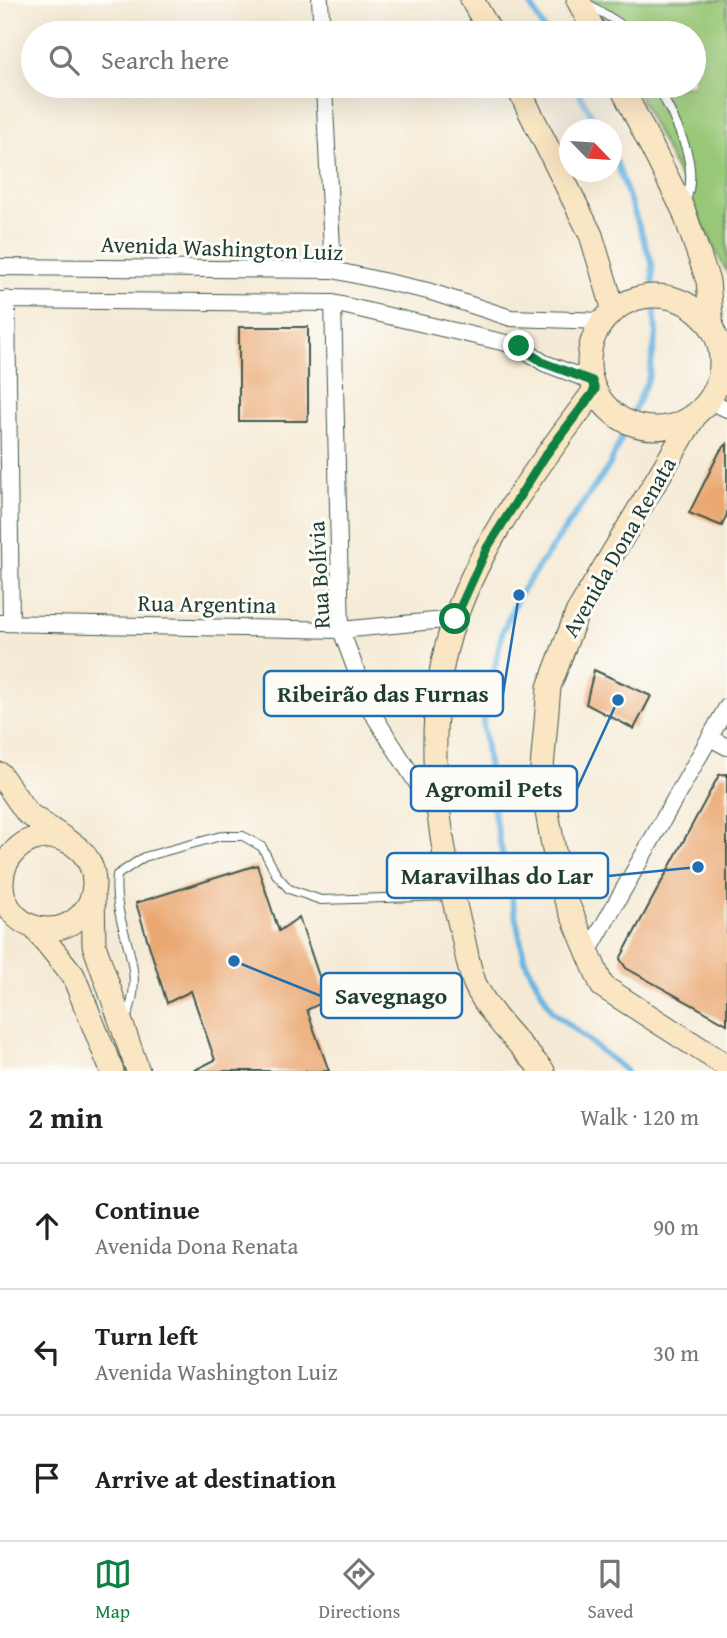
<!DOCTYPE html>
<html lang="en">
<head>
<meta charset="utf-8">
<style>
	:root { --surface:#fff; --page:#f6f6f6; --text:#222; --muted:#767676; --line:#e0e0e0; --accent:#0b8043 }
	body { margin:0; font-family:"Gentium Book Plus",serif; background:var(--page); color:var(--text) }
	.compass { position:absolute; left:559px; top:119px; width:63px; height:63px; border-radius:50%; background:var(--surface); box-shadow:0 7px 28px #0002; rotate:115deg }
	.stop { position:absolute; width:21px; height:21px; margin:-16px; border:5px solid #0b8043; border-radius:50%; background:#fff }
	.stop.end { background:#0b8043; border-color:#fff; box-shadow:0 2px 7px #0008 }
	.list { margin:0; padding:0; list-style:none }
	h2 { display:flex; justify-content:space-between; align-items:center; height:91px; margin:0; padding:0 28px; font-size:30px }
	h2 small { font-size:23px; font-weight:400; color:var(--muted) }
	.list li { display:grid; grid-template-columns:46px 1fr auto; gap:21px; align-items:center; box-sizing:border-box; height:126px; padding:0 28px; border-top:2px solid var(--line) }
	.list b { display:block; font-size:26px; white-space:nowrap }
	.list p { margin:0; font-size:23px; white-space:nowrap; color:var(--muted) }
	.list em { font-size:23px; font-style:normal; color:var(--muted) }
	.icon { flex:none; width:38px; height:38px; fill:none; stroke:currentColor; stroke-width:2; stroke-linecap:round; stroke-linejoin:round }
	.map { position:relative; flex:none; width:727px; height:1071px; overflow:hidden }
	.search { position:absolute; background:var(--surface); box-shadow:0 7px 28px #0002; left:21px; right:21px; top:21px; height:77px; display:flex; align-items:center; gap:18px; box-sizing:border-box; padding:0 24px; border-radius:38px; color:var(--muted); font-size:26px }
	.sheet { height:469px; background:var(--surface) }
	nav { display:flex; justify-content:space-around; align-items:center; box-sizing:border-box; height:98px; border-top:2px solid var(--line); background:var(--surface); font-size:19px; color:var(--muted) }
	nav a { display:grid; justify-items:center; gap:4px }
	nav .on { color:var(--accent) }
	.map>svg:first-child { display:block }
	.green { fill:#98c877; stroke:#5c8256; stroke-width:2 }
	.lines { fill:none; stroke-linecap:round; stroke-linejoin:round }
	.stream { stroke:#67b4e1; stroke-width:6 }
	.building { fill:#eaa771 }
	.service-casing { stroke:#3f574c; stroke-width:10 }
	.minor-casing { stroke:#3f574c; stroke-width:18 }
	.tertiary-casing { stroke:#3f574c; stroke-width:22 }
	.secondary-casing { stroke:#3f574c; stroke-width:25 }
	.service { stroke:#fff; stroke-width:8 }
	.minor { stroke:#fff; stroke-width:16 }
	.tertiary { stroke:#fff; stroke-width:19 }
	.secondary { stroke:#fbe6c4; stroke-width:23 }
	.route { stroke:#0b8043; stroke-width:9 }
	.labels { text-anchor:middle; stroke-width:6; stroke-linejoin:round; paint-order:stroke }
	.street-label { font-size:23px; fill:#1f3d34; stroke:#fdfcf7 }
	.leader { fill:none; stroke:#1f6fb2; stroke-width:2.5 }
	.callout-dot { fill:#1f6fb2; stroke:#fdfcf7; stroke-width:2.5 }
	.callout { fill:#fdfcf7; stroke:#1f6fb2; stroke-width:2.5 }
	.callout-label { font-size:24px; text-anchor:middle; font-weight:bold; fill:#1f3d34 }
</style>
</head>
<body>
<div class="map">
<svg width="727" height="1071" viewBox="0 0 727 1071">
	<rect width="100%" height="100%" fill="#fdfcf7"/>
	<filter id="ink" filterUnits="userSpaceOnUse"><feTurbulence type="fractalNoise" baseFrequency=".0143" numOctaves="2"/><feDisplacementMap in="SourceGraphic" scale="14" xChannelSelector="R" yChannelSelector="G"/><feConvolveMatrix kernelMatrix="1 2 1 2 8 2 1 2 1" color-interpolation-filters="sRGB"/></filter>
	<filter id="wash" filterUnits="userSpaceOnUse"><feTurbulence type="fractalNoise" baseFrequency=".00686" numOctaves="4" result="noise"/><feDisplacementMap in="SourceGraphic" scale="28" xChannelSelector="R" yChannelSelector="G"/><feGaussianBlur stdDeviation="1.57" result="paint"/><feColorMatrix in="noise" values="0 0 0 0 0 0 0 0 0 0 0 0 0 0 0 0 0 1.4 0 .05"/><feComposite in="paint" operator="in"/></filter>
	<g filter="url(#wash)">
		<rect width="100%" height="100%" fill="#f5ead5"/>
		<path class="green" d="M592 0H727V273L634 86H694V33H608Z"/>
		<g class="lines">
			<path class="stream" d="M528 0 546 33
				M575 86 600 130
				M612 150 652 263 656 336 649 377 609 466 519 595 502 633 483 722 494 814 525 961 552 1011 626 1071"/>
		</g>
		<g id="blocks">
			<path class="building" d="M239 327H308V421H239Z
				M727 444V514L722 526 689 513 720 451Z
				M594 670 651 696 634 729 586 704Z
				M727 774V1024L626 968 620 959 719 775Z
				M257 865 279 931 299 917 327 1000 307 1010 329 1071H193L215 1060 191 991 167 1003 136 903Z"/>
		</g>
	</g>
	<g filter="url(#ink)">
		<use href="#blocks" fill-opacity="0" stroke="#3f574c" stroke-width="2"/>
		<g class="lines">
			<g class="service-casing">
				<path id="service" d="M585 2 619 23 627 33
					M658 86C675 123 702 163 685 203
					M0 899 4 898
					M125 1021C151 966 111 929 117 875L144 857 221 836H243L262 847 276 874 289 889 321 900 449 896"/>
			</g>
			<g class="minor-casing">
				<path id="minor" d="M320 0 322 33
					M324 86 333 270
					M0 267 333 270 428 291 511 318 604 321
					M7 299 11 622
					M0 300 333 303 519 346 544 363 592 381
					M333 303 341 630 371 711 437 815
					M709 401 727 409
					M0 623 341 630 455 619
					M710 738 727 747
					M587 954 727 707"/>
			</g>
			<g class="tertiary-casing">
				<path id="tertiary" d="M718 343 727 348"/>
			</g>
			<g class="secondary-casing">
				<path id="secondary" d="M472 0 491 33
					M578 0 595 33
					M517 86 591 235 614 311
					M621 86 683 209 708 281 712 328
					M589 362a66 66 0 1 1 132 0a66 66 0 1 1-132 0Z
					M696 414 577 613 549 687 541 780 561 888 602 986 727 1066
					M0 774 27 813 65 839
					M2 883a46 46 0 1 1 92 0a46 46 0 1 1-92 0Z
					M93 892 94 945 138 1071
					M34 927 73 975 112 1071
					M543 1071C522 1046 488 1014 475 984 468 968 466 949 462 933 436 834 420 717 455 619 484 535 542 461 595 390"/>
			</g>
			<use href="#service" class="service"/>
			<use href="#minor" class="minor"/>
			<use href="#tertiary" class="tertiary"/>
			<use href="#secondary" class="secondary"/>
		</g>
	</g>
	<g class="lines" filter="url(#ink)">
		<path class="route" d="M455 619 487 548 545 456 595 390 592 381 544 363 519 346"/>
	</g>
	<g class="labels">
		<g class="street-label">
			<text transform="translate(222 248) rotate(2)" y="8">Avenida Washington Luiz</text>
			<text transform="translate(619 547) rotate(-60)" y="8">Avenida Dona Renata</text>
			<text transform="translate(319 575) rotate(-93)" y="8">Rua Bolívia</text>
			<text transform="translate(207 604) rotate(1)" y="8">Rua Argentina</text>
		</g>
	</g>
	<path class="leader" d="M519 595L503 694M618 700L577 789M698 867L608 876M234 961L321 996"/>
	<g class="callout-dot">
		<circle cx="519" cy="595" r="7"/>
		<circle cx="618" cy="700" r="7"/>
		<circle cx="698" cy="867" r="7"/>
		<circle cx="234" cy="961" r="7"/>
	</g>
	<g class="callout">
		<rect x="264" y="671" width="239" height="45" rx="7"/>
		<rect x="411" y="766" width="166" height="45" rx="7"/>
		<rect x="387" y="853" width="221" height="45" rx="7"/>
		<rect x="321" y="973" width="141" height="45" rx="7"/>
	</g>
	<g class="callout-label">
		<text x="383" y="702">Ribeirão das Furnas</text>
		<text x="494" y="797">Agromil Pets</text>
		<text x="497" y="884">Maravilhas do Lar</text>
		<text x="391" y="1004">Savegnago</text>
	</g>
</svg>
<svg class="compass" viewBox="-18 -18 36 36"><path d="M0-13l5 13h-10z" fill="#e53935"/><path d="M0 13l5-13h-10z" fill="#767676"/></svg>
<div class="stop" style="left:455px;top:619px"></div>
<div class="stop end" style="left:519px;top:346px"></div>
<div class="search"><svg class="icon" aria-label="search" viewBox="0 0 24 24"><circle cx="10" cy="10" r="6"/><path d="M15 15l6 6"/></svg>Search here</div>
</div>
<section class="sheet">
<h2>2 min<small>Walk · 120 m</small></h2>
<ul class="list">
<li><svg class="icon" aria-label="ahead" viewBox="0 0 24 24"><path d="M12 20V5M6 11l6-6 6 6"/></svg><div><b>Continue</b><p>Avenida Dona Renata</p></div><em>90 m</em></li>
<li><svg class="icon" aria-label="left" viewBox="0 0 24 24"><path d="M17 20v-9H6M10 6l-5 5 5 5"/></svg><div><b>Turn left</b><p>Avenida Washington Luiz</p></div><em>30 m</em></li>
<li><svg class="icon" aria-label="arrive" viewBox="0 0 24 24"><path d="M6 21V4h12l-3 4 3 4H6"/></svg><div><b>Arrive at destination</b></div></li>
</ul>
</section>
<nav>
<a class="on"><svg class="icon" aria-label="map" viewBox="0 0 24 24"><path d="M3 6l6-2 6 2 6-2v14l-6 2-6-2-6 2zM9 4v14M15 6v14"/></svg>Map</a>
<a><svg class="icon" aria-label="directions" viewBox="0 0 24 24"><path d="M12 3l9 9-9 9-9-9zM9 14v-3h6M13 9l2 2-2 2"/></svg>Directions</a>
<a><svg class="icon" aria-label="saved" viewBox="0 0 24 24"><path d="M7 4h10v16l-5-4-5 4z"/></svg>Saved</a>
</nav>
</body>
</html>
